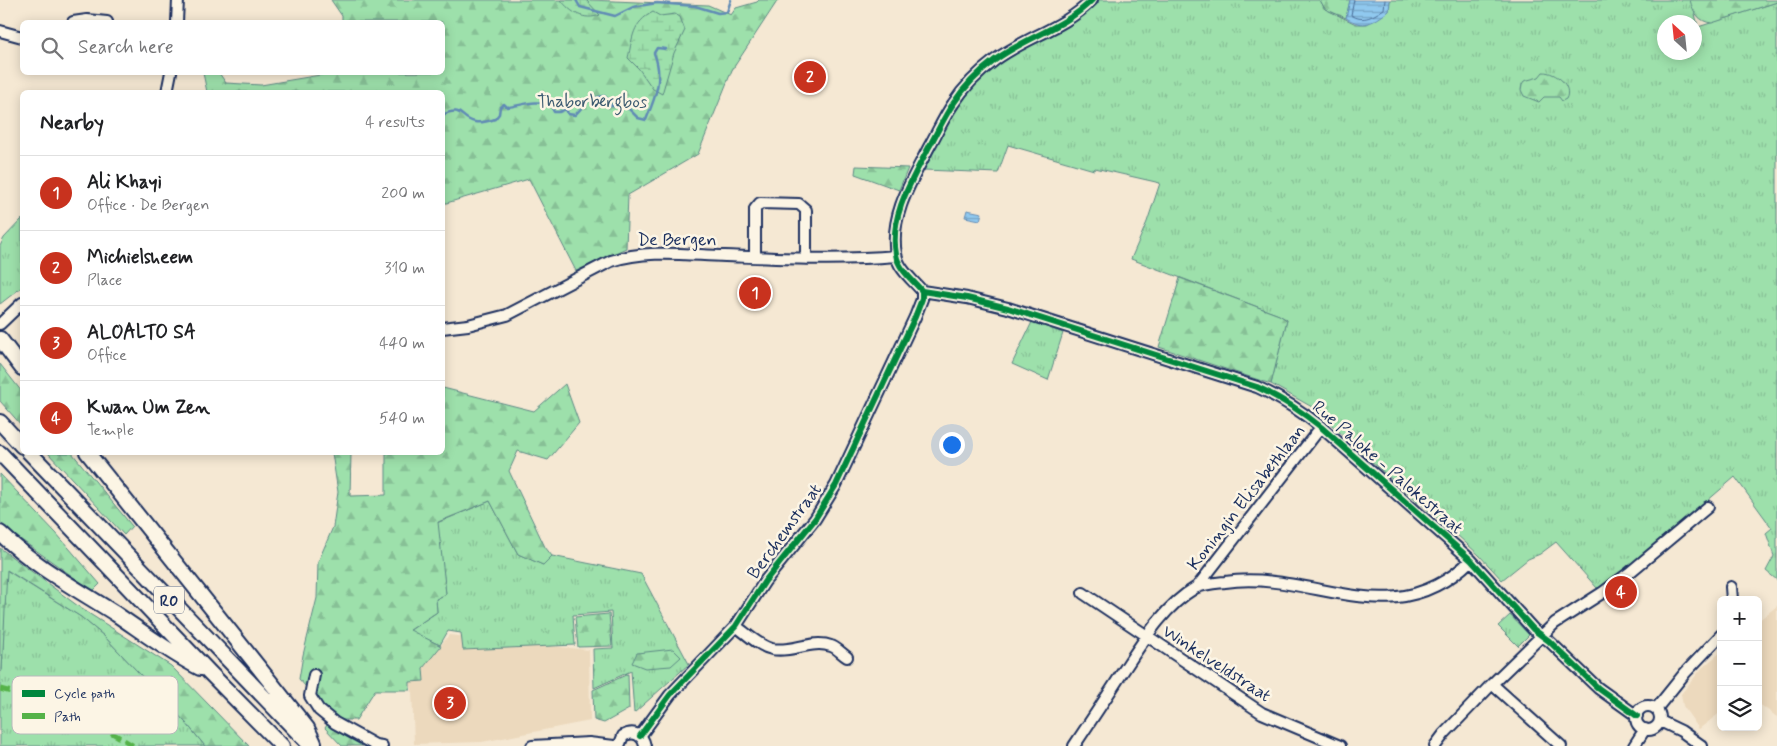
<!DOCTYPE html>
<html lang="en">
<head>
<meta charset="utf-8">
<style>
	:root { --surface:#fff; --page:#f2f2f2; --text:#202124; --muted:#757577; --line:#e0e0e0; --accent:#c8321e }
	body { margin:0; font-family:Mynerve,sans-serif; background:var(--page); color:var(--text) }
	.controls { position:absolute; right:15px; bottom:15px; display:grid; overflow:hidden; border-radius:8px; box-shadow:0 2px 12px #0003 }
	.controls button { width:45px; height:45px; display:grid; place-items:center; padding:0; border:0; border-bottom:1px solid var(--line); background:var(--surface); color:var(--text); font:25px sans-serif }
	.compass { position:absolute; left:1657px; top:15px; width:45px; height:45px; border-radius:50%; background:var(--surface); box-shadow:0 2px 12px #0003; rotate:333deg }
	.you { position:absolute; left:951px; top:444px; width:18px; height:18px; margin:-12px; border:4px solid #fff; border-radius:50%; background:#1a73e8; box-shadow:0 0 0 8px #1a73e833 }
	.badge { display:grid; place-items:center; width:32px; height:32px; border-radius:50%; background:var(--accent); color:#fff; font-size:16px; font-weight:700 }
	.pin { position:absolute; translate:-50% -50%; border:2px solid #fff; box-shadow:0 1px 5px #0006 }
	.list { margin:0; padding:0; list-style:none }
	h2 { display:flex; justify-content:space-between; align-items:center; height:65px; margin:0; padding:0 20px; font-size:21px }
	h2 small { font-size:16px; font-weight:400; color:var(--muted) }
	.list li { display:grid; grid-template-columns:32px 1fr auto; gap:15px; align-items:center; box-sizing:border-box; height:75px; padding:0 20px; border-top:1px solid var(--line) }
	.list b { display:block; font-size:19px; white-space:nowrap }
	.list p { margin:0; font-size:16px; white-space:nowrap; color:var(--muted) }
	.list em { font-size:16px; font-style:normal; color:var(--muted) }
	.icon { flex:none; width:28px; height:28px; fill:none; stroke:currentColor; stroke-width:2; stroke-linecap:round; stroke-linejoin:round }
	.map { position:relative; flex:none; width:1777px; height:746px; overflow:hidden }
	.search { position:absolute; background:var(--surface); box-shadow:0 2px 12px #0003; left:20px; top:20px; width:425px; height:55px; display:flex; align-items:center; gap:12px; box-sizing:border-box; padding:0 18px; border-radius:8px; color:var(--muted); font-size:19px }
	.panel { position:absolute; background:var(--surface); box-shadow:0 2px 12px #0003; left:20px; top:90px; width:425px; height:365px; border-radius:8px }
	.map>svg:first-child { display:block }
	.built { fill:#ecd9bd }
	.grass { fill:url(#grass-tufts); stroke:#5c8884; fill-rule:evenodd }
	.forest { fill:url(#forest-firs); stroke:#5c8884 }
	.wetland { fill:url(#wetland-marsh); stroke:#5c8884 }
	.water { fill:url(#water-rules); stroke:#618bb5 }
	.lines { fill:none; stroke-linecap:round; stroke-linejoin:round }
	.shore { stroke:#4a6d98; stroke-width:1 }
	.stream { stroke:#618bb5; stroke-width:2.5 }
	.minor-casing { stroke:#1b2f5e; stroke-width:14 }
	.highway-casing { stroke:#1b2f5e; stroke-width:18 }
	.minor { stroke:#fcf5e5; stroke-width:10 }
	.highway { stroke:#fcf5e5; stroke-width:14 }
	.quiet { stroke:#55b248; stroke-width:5; stroke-dasharray:10 5; stroke-linecap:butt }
	.cycleway-casing { stroke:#fcf5e5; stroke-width:9 }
	.cycleway { stroke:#00873e; stroke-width:6 }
	.labels { text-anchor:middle; stroke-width:5; stroke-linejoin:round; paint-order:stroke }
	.shield { fill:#fcf5e5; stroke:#5e6a86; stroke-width:1 }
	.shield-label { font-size:16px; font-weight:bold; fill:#1b2f5e }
	.park-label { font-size:18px; fill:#3c5b71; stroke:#fcf5e5 }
	.street-label { font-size:18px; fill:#1b2f5e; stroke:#fcf5e5 }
	.key { fill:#fcf5e5; stroke:#b8babc; stroke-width:1 }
	.key-label { font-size:14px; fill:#1b2f5e }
</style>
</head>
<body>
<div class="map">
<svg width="1777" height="746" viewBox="0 0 1777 746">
	<defs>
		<pattern id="grass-tufts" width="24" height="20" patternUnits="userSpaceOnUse" patternTransform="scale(1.25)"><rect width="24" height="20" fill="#9de0ab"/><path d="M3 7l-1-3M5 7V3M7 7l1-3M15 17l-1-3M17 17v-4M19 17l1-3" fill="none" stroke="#87c096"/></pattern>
		<pattern id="forest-firs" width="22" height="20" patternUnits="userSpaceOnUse" patternTransform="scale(1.25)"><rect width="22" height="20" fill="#9de0ab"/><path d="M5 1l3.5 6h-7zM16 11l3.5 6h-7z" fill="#87c096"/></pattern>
		<pattern id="wetland-marsh" width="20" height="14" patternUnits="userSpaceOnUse" patternTransform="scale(1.25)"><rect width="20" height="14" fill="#9de0ab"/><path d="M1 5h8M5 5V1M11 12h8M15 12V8" fill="none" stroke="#87c096"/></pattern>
		<pattern id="water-rules" width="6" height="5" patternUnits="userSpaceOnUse" patternTransform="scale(1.25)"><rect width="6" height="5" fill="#90c9ef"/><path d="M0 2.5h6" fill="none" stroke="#75a4c5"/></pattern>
	</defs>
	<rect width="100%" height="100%" fill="#f5e8d3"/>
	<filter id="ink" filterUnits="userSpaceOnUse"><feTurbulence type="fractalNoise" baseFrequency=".02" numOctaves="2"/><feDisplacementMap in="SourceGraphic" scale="10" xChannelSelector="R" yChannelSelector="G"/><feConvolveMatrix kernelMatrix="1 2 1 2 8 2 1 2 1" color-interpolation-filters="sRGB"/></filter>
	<g filter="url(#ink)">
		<path class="built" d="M1777 606V717L1758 703V621Z
			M449 635 589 650 590 721 482 742 414 744 412 689 410 682 424 681 423 668Z
			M1721 652V712L1699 729 1683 706 1681 694 1702 668Z"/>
		<path class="grass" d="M1099 0H1320L1325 9 1356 24H1367L1389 11 1390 0H1692L1698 27 1777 2V580L1766 571 1774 556 1766 533 1772 528 1735 477 1663 539 1604 587 1597 588 1556 542 1540 554 1528 559 1502 580 1479 555 1456 534 1380 469 1312 407 1271 384 1287 320 1279 315 1131 259 1147 222 1160 183 1095 168 1094 170 1008 145 998 173 924 170C945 130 963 88 1002 61 1033 40 1072 28 1099 0ZM1664 22H1694V52H1664Z
			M22 219V287L0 304V246L4 238Z
			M1032 322 1063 333 1048 380 1012 364Z
			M490 501 518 554 543 565 552 556 641 574 689 664 634 713 631 671 594 688 593 649 613 648 611 612 573 615 575 645 463 650 461 633 448 631 440 645 409 631 437 612 436 599 446 594 437 523Z
			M6 570 81 617 104 636 187 724 205 746H0V673L2 670Z
			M1510 615 1529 635 1518 646 1498 626Z"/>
		<path class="forest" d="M331 0H590L708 5 731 15 736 8 757 2 759 0H778L732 70 698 154 628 195 626 248 576 271 529 179 443 204 442 92H207L203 73H219L226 83 261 85 332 73 442 72V22H342V16Z
			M1320 0H1350L1346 18 1325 9Z
			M1690 0H1777V2L1712 23C1699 22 1693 12 1690 0Z
			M1543 72C1556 72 1573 86 1566 99L1562 101 1559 97H1544L1539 102 1524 96 1521 90 1522 84 1524 81 1539 77Z
			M856 166 908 168 899 190 855 174Z
			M1180 278 1279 315 1287 320 1271 384 1159 347Z
			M0 364 22 392V426L0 401Z
			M565 384 579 423 548 460 518 451 509 471 545 547 552 556 543 565 518 554 490 501 438 522 446 594 436 599 437 612 410 630 441 646 423 668 424 681 410 682V690H375L356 720H335L299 679 303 655 317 598 318 562 333 527 338 492 332 453H351L350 496 386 495V453L442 452 443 388 534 411Z
			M48 453H72L132 526 124 535Z
			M0 474 56 533 100 584 93 591 13 534 0 522Z
			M0 548 82 609 171 666 249 746H205L187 724 104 636 81 617 7 570 2 670 0 673Z
			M609 614 612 646 578 647 575 617Z
			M673 649 681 657 671 666 645 668 632 663 637 653Z
			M628 674 629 709 604 723 594 720 593 690Z
			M329 722 378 746H342L325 728Z"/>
		<path class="wetland" d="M561 0H586L600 15C584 21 571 13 561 0Z
			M653 12 660 16 675 14 680 17 685 30 674 53 662 94 653 89 639 69 628 58C633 37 632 23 653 12Z"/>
		<path class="water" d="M1350 0H1390L1389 11C1372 23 1365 29 1346 18Z
			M967 210 982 213 980 220 965 217Z"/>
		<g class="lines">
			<path class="shore" d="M1354 0 1351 15C1364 23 1373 16 1384 9L1385 0"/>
			<path class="stream" d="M576 0 580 7 615 16 633 7 657 3 695 6 718 13 727 12 731 0
				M442 115C464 105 459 119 475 122 481 123 489 121 495 119L499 114 500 107 504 104 507 107C521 106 536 98 551 106L554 112H559L566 109 568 114 575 115 590 99 604 96 609 100 611 106H618L623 103 638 118 646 120C655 98 664 78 654 53L657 48 666 49"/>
			<g class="minor-casing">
				<path id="minor" d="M73 22 87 20 107 22
					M177 22 178 0
					M0 31 22 37
					M167 92 171 72
					M755 257V209L760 203 799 204 806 210V258
					M922 291 967 298 1008 308 1257 387C1281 398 1300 410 1321 427L1471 560 1533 629 1549 641 1598 688 1637 716
					M922 291C913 280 898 269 896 254 889 216 912 180 929 147 937 133 944 117 953 104 964 87 979 72 995 60 1026 37 1065 28 1092 0
					M0 324 22 303
					M442 328 468 325 507 315 611 261C648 249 687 255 725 256 781 258 840 261 896 256
					M1197 587 1321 427
					M1731 587 1732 600
					M1083 593 1262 713 1340 746
					M736 626C747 634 759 646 772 649 792 653 812 639 831 646 836 647 842 654 847 657
					M314 675 310 696 319 710 335 723 375 745 382 746
					M1492 684 1561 746
					M1636 718a12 12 0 1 1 24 0a12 12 0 1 1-24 0Z
					M1656 709 1685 673 1721 635
					M1660 721 1681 731 1702 746
					M640 736 670 695 736 626 765 581 815 519 836 485 915 317 922 299V291
					M532 746 589 743 614 746
					M619 746 623 736C634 730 643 735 645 746
					M1074 746C1090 722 1106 698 1122 673 1142 643 1163 607 1195 588 1203 584 1216 583 1225 582 1313 569 1393 638 1471 560
					M1435 746 1444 734 1492 684 1555 623 1602 593 1629 573 1708 507
					M1634 746 1645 729"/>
			</g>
			<g class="highway-casing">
				<path id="highway" d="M0 339 22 368
					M0 422 22 446
					M29 452 311 746
					M87 452 307 728 314 743
					M0 453 210 673 282 746
					M0 533C34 566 77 589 116 614 144 633 170 653 200 668"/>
			</g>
			<use href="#minor" class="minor"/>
			<use href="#highway" class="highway"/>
			<path class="quiet" d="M0 689 27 696 92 721 134 746"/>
			<g class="cycleway-casing">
				<path id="cycleway" d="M922 291 967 298 1008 308 1257 387C1281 398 1300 410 1321 427L1471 560 1533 629 1549 641 1598 688 1637 716
					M922 291C913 280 898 269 896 254 889 216 912 180 929 147 937 133 944 117 953 104 964 87 979 72 995 60 1026 37 1065 28 1092 0
					M640 736 670 695 736 626 765 581 815 519 836 485 915 317 922 299V291"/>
			</g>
			<use href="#cycleway" class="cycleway"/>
		</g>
	</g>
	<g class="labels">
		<rect class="shield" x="154" y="586.5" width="30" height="27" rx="4"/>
		<g class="shield-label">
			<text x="169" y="606">R0</text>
		</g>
		<g class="park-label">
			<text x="592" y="107">Thaborbergbos</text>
		</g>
		<g class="street-label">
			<text x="677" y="245">De Bergen</text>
			<text transform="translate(1388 467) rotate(41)" y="6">Rue Paloke - Palokestraat</text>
			<text transform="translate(1246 497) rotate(-52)" y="6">Koningin Elisabethlaan</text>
			<text transform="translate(784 531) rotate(-54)" y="6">Berchemstraat</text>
			<text transform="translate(1217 663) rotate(33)" y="6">Winkelveldstraat</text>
		</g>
	</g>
	<rect x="12" y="676" width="166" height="58" rx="8" class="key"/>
	<rect x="22" y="690" width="23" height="7" fill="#00873e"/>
	<rect x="22" y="713" width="23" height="6" fill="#55b248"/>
	<g class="key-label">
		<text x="54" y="698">Cycle path</text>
		<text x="54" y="721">Path</text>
	</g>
</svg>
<div class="controls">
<button>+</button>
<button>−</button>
<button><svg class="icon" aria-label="layers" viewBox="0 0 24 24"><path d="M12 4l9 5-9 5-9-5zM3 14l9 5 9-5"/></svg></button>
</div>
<svg class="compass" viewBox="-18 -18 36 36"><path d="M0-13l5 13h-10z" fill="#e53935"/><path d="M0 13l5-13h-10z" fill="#757577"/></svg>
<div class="you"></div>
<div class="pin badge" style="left:755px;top:293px">1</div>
<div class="pin badge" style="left:810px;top:77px">2</div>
<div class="pin badge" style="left:450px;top:703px">3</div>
<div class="pin badge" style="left:1621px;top:592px">4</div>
<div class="search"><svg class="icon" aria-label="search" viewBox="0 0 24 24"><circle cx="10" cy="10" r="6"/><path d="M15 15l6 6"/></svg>Search here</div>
<section class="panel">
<h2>Nearby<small>4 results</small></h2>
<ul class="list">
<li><span class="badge">1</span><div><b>Ali Khayi</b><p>Office · De Bergen</p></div><em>200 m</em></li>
<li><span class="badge">2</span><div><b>Michielsheem</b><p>Place</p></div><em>310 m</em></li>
<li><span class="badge">3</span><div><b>ALOALTO SA</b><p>Office</p></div><em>440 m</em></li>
<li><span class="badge">4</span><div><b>Kwan Um Zen</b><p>Temple</p></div><em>540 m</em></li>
</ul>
</section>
</div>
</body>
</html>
